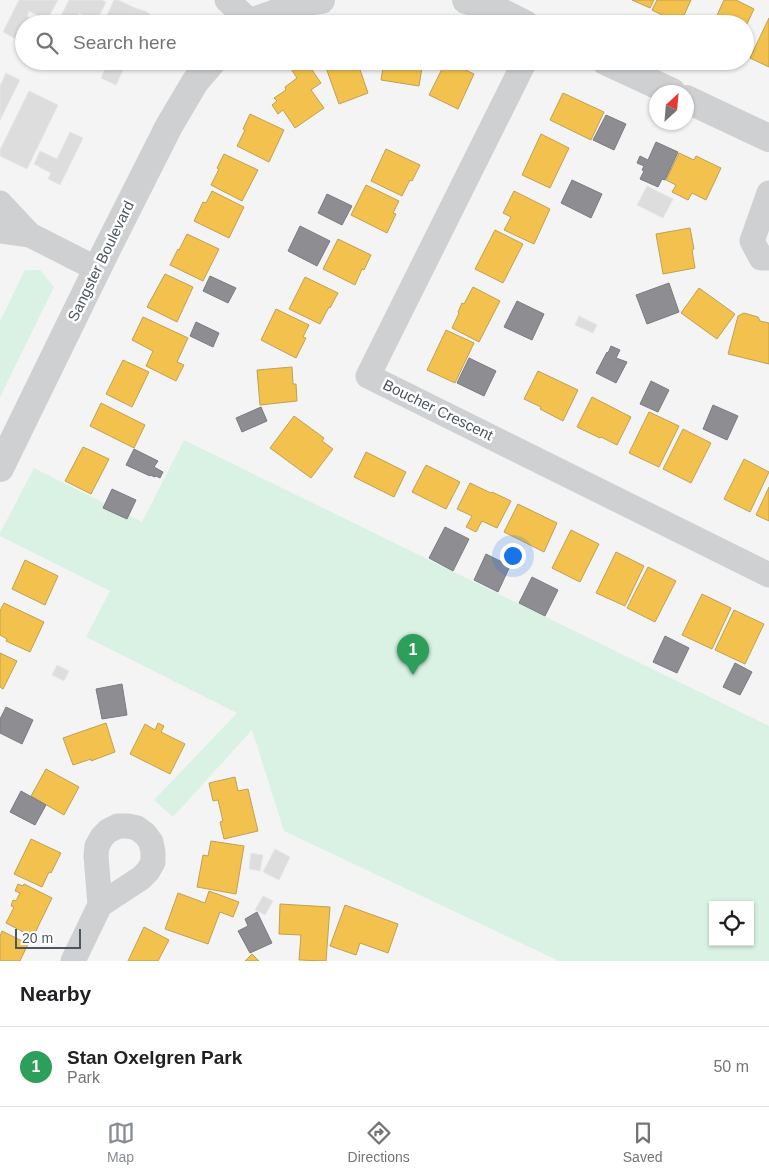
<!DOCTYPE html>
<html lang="en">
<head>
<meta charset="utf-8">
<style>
	:root { --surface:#fff; --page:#f2f2f2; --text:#202124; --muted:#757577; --line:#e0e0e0; --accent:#868d94 }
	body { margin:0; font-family:Helvetica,sans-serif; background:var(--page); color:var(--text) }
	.controls { position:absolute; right:15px; bottom:15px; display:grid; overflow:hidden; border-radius:0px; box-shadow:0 1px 4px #0004 }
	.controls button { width:45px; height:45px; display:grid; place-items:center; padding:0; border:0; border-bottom:1px solid var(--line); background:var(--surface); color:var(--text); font:25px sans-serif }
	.compass { position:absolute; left:649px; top:85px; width:45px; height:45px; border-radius:50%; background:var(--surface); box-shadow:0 1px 4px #0004; rotate:26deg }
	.scale { position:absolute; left:15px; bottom:12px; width:66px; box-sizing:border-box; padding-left:5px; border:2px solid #4a5661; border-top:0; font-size:14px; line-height:18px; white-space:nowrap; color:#4a5661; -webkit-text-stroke:4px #fff; paint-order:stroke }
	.you { position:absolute; left:512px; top:555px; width:18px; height:18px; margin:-12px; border:4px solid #fff; border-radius:50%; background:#1a73e8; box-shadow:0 0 0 8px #1a73e833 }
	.badge { display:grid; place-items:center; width:32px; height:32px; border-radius:50%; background:var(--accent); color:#fff; font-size:16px; font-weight:700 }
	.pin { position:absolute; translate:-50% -41px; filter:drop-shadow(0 1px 2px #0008) }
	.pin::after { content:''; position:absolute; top:26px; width:18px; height:15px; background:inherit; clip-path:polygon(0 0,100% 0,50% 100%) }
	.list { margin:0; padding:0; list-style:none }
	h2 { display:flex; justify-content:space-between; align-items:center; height:65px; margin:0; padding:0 20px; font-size:21px }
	h2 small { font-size:16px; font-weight:400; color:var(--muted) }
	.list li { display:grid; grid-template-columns:32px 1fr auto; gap:15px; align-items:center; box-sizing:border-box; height:80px; padding:0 20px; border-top:1px solid var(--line) }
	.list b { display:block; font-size:19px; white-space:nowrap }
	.list p { margin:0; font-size:16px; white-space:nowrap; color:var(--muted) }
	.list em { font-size:16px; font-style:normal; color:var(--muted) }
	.icon { flex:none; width:28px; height:28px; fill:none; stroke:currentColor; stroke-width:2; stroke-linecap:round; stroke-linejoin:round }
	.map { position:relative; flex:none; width:769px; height:961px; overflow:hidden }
	.search { position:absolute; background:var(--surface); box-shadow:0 1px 4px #0004; left:15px; right:15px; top:15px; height:55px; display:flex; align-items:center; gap:12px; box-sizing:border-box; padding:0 18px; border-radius:28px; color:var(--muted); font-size:19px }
	.sheet { height:145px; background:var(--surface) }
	nav { display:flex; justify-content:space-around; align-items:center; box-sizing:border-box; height:70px; border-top:1px solid var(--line); background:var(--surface); font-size:14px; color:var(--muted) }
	nav a { display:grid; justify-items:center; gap:2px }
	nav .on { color:var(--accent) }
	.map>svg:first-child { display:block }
	.green { fill:#d9f2e3; fill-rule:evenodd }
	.homes { fill:#f2c14e; stroke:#c0a154 }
	.industry { fill:#8d8d92; stroke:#797c83 }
	.building { fill:#ddddde; stroke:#e5e6e7 }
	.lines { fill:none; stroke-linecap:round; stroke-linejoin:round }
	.minor { stroke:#ced0d2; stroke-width:25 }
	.tertiary { stroke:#ced0d2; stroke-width:28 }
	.labels { text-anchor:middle; stroke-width:5; stroke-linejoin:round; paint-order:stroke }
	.street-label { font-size:15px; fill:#4a5661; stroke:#fff }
</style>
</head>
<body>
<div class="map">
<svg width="769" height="961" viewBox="0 0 769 961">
	<rect width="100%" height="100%" fill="#f4f4f4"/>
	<path class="green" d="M25 270H40L54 287 0 397V321Z
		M184 440 769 726V961H559L284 831 252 730 173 817 154 800 237 713 86 637 110 591 0 536V533L34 468 142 522ZM713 905H750V942H713Z"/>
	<path class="homes" d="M632 0H654L650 8Z
		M657 0H691L680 24 652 10Z
		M724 0H736L754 9 745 28V24H713Z
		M769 18V67L750 58Z
		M303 61H306L321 83 311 90 324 108 295 128 283 110 278 114 272 105 277 101 274 98 286 90 285 87 297 78 291 69Z
		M336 61H357L368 93 339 104 325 65Z
		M384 61H423L419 86 381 80Z
		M446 61 474 74 458 109 429 95Z
		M563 93 604 112 591 140 550 120Z
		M250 114 284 130 269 162 237 146 245 130 243 129Z
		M541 134 569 148 550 188 522 175Z
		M386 149 420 165 412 181 410 180 402 196 371 181Z
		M679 153 694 160 696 156 721 168 706 200 692 193 688 200 672 192 676 185 666 180Z
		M224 154 258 170 242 201 211 185 219 169 217 168Z
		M366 185 399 201 393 213 396 214 387 233 351 215Z
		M212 191 244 207 229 238 194 221 203 202 206 203Z
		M514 191 550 209 534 244 504 230 511 217 503 213Z
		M690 228 694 249 692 250 695 268 663 274 656 234Z
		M495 230 523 244 503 283 475 269Z
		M187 234 219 249 203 281 170 265 178 249 179 250Z
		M338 239 371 255 364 270 362 269 355 285 323 269Z
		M165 274 193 287 177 322 147 307Z
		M305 277 338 293 330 308 329 307 320 324 289 309Z
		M473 287 500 301 479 342 452 328 459 313 458 312 462 303 464 304Z
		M699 288 735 314 717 339 681 313Z
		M276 309 309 325 303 337 306 338 296 358 261 340Z
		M744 313 758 317 760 321 769 323V364L728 354 738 316Z
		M143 317 188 338 177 362 184 365 176 381 146 366 153 351 132 340Z
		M446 330 474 343 455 383 427 370Z
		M123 360 149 372 132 407 106 394Z
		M292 367 293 384H296L297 401 260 405 257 370Z
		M538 371 578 390 563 421 540 409 541 407 524 399Z
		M592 397 631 417 617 445 601 437 600 438 577 427Z
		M101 403 145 425 134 448 90 426Z
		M649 412 679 426 659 467 629 453Z
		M294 416 324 438 322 441 333 449 311 478 270 448Z
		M683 429 711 443 691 483 663 469Z
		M83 447 109 459 91 494 65 481Z
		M366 452 406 472 394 497 354 477Z
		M744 459 769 472 750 512 724 499Z
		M426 465 460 482 446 509 412 492Z
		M470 483 491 493 492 492 511 501 497 528 482 521 476 532 466 527 472 516 457 509Z
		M769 487V521L756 515Z
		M518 504 557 523 544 552 504 532Z
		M571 530 599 544 580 582 552 568Z
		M616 552 644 566 625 606 596 593Z
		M25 560 58 576 45 605 12 589Z
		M648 567 676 581 655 622 627 608Z
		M702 594 731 608 712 649 682 635Z
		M4 603 44 622 30 652 6 641 7 639 0 635V611Z
		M734 610 764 624 745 664 715 650Z
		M0 653 17 661 3 689 0 687Z
		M106 723 115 752 91 761V759L73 765 63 738Z
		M158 723 164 726 161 732 185 744 170 774 130 754 145 724 155 730Z
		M46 769 79 787 64 815 31 796Z
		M235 777 238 791 248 789 258 831 224 839 220 822 223 821 218 800 213 801 209 783Z
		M31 839 61 853 51 873 49 872 42 887 14 874Z
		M211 841 244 846 236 894 197 887 203 855 208 856Z
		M18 884 23 886 24 884 52 898 33 937 6 923 14 907 11 906 13 900 16 901 20 893 15 891Z
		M209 891 239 902 233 917 220 912 208 944 165 929 178 893 205 903Z
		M280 904 330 907 326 961 299 960 301 935 279 934Z
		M345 905 398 924 388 953 360 943 356 955 330 946Z
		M144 927 169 940 158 961H128Z
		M2 931 28 944 20 961H0V936Z
		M252 954 259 961H245Z"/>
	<path class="industry" d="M606 115 626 124 614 150 593 140Z
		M656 142 678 152 665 180 662 179 658 187 640 179 644 171 642 170 644 166 637 163 640 156 648 160Z
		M572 180 602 194 591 218 561 203Z
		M327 194 352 206 342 225 318 213Z
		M300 226 330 241 317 266 288 251Z
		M210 276 236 288 228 303 203 291Z
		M669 283 679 312 647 324 636 295Z
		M517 301 544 314 532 340 504 327Z
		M196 322 219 333 213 347 190 336Z
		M611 346 620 350 616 358 627 362 616 383 596 373 607 352 608 353Z
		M469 358 496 371 484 396 457 383Z
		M651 381 669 390 658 412 640 404Z
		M713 405 738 416 727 440 703 429Z
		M261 407 267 421 242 432 236 418Z
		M134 449 158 461 154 467 163 472 160 478 156 476 155 477 150 475V476L126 465Z
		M112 489 136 500 127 519 103 508Z
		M445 527 469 539 453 571 429 558Z
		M486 554 510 566 498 592 474 580Z
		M532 577 558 590 545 616 519 603Z
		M665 636 689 648 677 673 653 662Z
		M735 663 752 672 740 695 723 687Z
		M122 684 127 715 102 719 96 689Z
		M6 707 33 720 22 744 0 733V719Z
		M21 791 46 805 35 825 10 812Z
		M257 912 272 943 250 953 238 931 248 926 245 919Z"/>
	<path class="building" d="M19 0H58L47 20 29 11 27 17 36 21 35 24H24V43L3 32Z
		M69 0H102L106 2 95 24H79L83 15 79 13 74 24H57Z
		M114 0H118L135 8 145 11 150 14 145 24H103Z
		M39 61H60L56 70Z
		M109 61H127L116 85 101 78Z
		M6 73 20 80 0 120V86Z
		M29 91 58 105 27 169 0 156V150Z
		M70 132 83 138 60 185 48 179 51 173 34 164 40 151 57 159Z
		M647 186 673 199 663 218 637 205Z
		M579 316 597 325 593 333 575 325Z
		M57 665 69 671 64 681 52 675Z
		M275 849 290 857 279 880 263 872Z
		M251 853 263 855 260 871 249 869Z
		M263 896 273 901 265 915 255 910Z"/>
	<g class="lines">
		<path class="minor" d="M227 0 251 22
			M525 61 368 376 769 575
			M769 193 752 241 761 258H769
			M0 203 30 235 97 269
			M0 231 30 235
			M73 961 100 905 96 856 97 846 102 837 108 831 118 826H128L137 828 145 834 151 842 153 852V862L148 871 141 878 100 905"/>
		<path class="tertiary" d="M466 0 493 8 525 24
			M248 24 251 22 307 2 321 0
			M605 61 672 92
			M686 99 769 138
			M0 468 104 255 169 126 195 82 213 61"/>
	</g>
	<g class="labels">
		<g class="street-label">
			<text transform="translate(101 261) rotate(-64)" y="5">Sangster Boulevard</text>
			<text transform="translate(438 410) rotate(26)" y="5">Boucher Crescent</text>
		</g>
	</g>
</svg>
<div class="controls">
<button><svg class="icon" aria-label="locate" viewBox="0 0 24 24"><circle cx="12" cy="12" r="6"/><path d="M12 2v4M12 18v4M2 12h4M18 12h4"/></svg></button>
</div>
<svg class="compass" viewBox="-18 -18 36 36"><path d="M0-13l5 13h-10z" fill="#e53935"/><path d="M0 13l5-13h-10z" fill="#757577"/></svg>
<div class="scale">20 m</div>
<div class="you"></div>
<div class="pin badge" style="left:413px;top:675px;background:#2e9e5b">1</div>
<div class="search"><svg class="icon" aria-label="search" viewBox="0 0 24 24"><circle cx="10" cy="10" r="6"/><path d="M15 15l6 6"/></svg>Search here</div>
</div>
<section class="sheet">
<h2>Nearby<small></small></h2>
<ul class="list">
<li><span class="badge" style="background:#2e9e5b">1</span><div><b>Stan Oxelgren Park</b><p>Park</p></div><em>50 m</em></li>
</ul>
</section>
<nav>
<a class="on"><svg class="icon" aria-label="map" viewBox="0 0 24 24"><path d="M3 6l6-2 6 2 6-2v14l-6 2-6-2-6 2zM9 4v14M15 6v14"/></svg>Map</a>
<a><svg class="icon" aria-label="directions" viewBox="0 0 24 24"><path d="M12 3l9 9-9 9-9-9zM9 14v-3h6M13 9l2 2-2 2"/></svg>Directions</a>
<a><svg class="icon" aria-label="saved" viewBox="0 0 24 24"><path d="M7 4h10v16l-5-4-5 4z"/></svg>Saved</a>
</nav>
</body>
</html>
